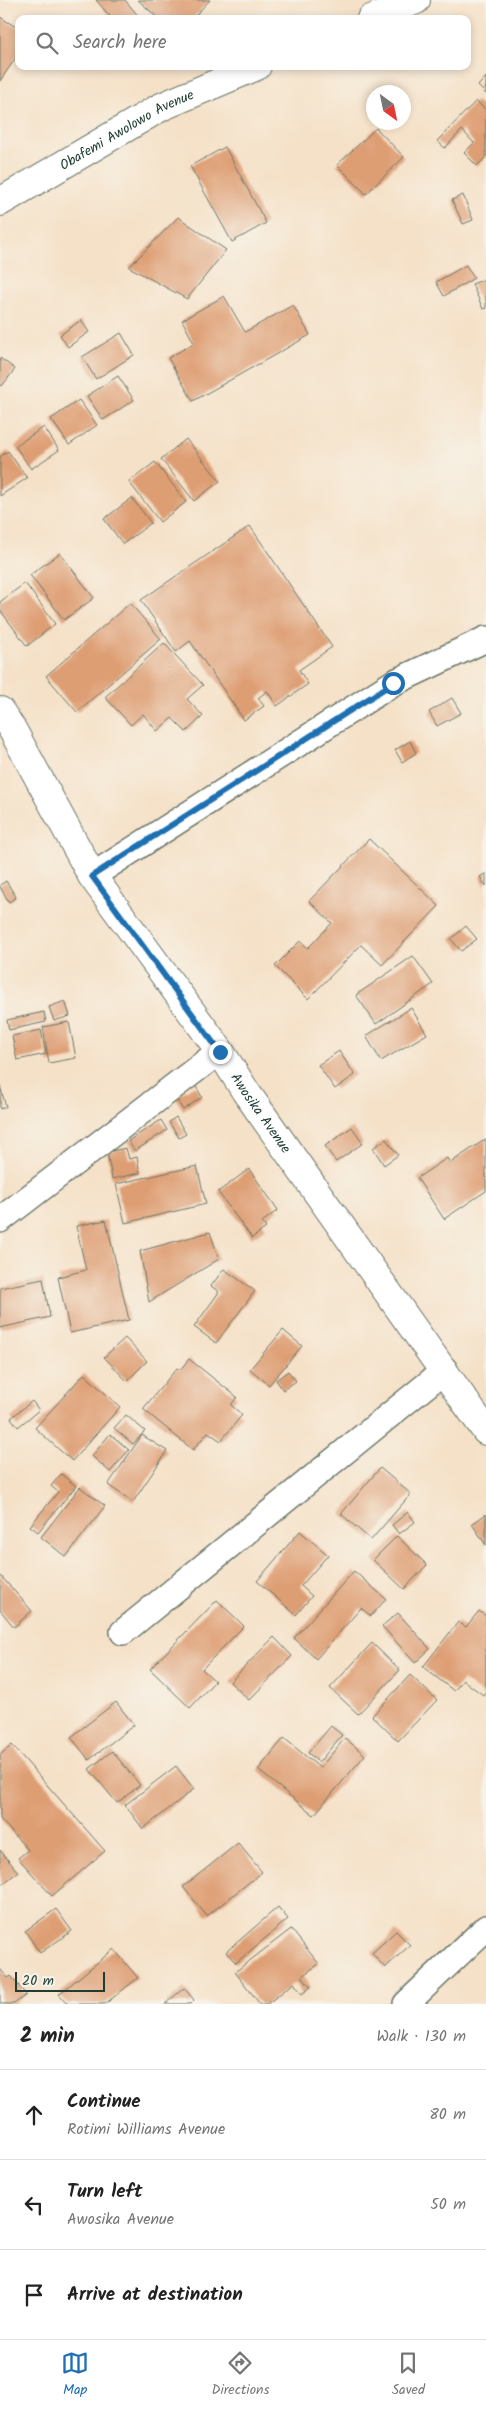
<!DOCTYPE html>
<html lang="en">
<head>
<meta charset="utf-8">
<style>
	:root { --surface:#fff; --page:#f6f6f6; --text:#222; --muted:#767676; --line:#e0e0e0; --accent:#1f6fb2 }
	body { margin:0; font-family:Kalam,sans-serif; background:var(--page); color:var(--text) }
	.compass { position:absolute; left:366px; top:85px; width:45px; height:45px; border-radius:50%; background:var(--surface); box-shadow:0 2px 8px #0003; rotate:147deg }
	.scale { position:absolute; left:15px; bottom:12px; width:90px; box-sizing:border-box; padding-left:5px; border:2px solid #1f3d34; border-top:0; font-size:14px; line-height:18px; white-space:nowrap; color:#1f3d34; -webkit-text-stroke:4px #f7f3e8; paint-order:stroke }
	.stop { position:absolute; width:15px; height:15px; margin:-11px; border:4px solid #1f6fb2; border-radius:50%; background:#fff }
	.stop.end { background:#1f6fb2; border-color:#fff; box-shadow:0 1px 5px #0008 }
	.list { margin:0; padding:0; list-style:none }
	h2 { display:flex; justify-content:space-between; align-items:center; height:65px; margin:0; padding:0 20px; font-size:21px }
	h2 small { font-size:16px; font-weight:400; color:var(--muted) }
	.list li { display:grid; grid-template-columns:32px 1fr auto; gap:15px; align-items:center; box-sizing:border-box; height:90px; padding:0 20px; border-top:1px solid var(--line) }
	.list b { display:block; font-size:19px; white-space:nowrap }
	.list p { margin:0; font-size:16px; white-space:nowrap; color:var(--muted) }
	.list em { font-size:16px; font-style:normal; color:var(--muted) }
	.icon { flex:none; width:28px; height:28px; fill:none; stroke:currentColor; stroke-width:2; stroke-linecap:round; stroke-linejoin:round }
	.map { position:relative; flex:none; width:486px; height:2004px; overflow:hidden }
	.search { position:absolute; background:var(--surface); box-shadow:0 2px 8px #0003; left:15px; right:15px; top:15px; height:55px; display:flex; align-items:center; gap:12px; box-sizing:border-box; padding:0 18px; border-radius:10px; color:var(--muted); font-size:19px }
	.sheet { height:335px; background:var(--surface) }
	nav { display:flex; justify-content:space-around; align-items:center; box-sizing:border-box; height:70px; border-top:1px solid var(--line); background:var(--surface); font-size:14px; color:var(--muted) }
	nav a { display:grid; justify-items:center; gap:2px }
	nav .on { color:var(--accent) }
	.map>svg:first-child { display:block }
	.building { fill:#de9e73 }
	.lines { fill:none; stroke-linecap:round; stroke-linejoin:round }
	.street-casing { stroke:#6a7668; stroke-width:28 }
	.secondary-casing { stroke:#6a7668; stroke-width:30 }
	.street { stroke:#fff; stroke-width:25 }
	.secondary { stroke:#fff; stroke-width:28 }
	.route { stroke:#1f6fb2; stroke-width:6 }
	.labels { text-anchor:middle; stroke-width:4; stroke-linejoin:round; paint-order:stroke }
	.street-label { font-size:14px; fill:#1f3d34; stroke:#f7f3e8 }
</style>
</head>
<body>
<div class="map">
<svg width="486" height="2004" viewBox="0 0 486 2004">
	<rect width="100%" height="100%" fill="#f7f3e8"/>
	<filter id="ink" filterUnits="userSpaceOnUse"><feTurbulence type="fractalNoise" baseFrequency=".02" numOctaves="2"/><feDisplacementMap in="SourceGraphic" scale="10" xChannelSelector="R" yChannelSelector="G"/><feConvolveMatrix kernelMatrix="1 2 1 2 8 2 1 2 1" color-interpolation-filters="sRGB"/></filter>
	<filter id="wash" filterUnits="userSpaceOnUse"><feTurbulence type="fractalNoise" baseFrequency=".0096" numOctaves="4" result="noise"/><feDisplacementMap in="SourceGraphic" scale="20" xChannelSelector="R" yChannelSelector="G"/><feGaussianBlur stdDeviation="1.12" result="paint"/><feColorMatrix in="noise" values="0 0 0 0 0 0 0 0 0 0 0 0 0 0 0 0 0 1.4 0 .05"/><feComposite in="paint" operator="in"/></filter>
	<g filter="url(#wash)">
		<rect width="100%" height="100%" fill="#f5e1c8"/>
		<g id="blocks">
			<path class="building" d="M96 0H125L140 18 112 19Z
				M138 0H210L192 19H159Z
				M0 17 19 29V53L0 81Z
				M486 77V94L478 86Z
				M476 101 486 110V157L477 166 464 153 474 143 462 130 445 148 437 141Z
				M376 128 404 157 366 194 337 165Z
				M225 147 266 223 232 242 190 166Z
				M463 195 473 220 463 224 452 200Z
				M178 217 226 250 187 299 129 267Z
				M466 265 474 278 444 296 436 282Z
				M486 279V308L483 309 472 284Z
				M224 296 245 332 293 305 310 335 193 401 168 358 194 343 182 320Z
				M81 320 89 332 68 347 60 335Z
				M121 333 134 355 96 379 82 357Z
				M0 358 15 369 2 386 0 384Z
				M118 376 134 400 103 420 87 396Z
				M79 400 97 425 69 445 51 419Z
				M44 427 59 450 31 469 15 446Z
				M186 439 220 481 194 501 161 459Z
				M8 451 27 478 0 496V457Z
				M155 462 186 502 160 522 129 482Z
				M132 498 151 523 123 544 104 519Z
				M250 526 332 647 299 670 308 684 277 706 267 691 258 698 264 706 244 720 190 641 176 652 141 600Z
				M60 553 94 598 64 620 30 575Z
				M25 583 55 624 27 646 0 610V602Z
				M130 603 161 639 77 712 46 676Z
				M164 643 203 685 187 699 203 716 186 732 172 718 157 731 143 714 131 725 105 697Z
				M452 698 461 713 437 726 429 712Z
				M410 741 416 753 402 762 395 750Z
				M369 839 439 906 382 965 361 945 308 999 275 966 300 941 308 948 332 923 309 901Z
				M486 873V886L480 877Z
				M6 881 16 897 9 902 0 887V885Z
				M466 926 477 939 461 951 451 939Z
				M413 956 433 984 376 1024 356 995Z
				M65 1001 70 1016 54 1021 49 1007Z
				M411 1008 427 1034 381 1061 366 1036Z
				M44 1012 46 1022 9 1030 7 1020Z
				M69 1022 76 1058 49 1063 43 1027Z
				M41 1030 46 1054 17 1060 12 1036Z
				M339 1051 355 1075 335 1089 318 1065Z
				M195 1085 202 1097 183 1110 175 1097Z
				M0 1086 6 1107 0 1109Z
				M176 1117 186 1134 179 1138 169 1122Z
				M161 1120 167 1130 135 1151 128 1141Z
				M352 1127 363 1143 336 1162 325 1146Z
				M386 1139 398 1155 384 1165 373 1148Z
				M486 1139V1191L444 1219 417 1178 447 1158 450 1163Z
				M126 1148 129 1159 137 1157 140 1173 112 1179 107 1152Z
				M197 1166 206 1204 125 1223 116 1184Z
				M249 1169 278 1210 262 1222 266 1228 252 1238 218 1192Z
				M106 1220 129 1320 70 1333 58 1277 86 1270 76 1226Z
				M210 1232 219 1259 149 1302 140 1251Z
				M224 1269 255 1291 216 1343 194 1327 219 1292 211 1286Z
				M43 1279 50 1317 0 1328V1288Z
				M283 1330 302 1346 269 1385 250 1369Z
				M125 1338 147 1361 127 1381 104 1357Z
				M189 1359 237 1397 231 1405 242 1415 221 1441 208 1432 193 1450 143 1409 177 1368 180 1370Z
				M288 1371 296 1381 283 1390 276 1380Z
				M84 1374 120 1407 72 1461 35 1428Z
				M32 1401 39 1410 18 1427 11 1418Z
				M126 1415 145 1431 133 1444 114 1428Z
				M110 1434 129 1450 110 1472 92 1456Z
				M142 1435 167 1451 133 1502 108 1485Z
				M380 1468 411 1494 371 1540 341 1514Z
				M61 1474 76 1486 38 1532 30 1526 58 1492 51 1486Z
				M80 1487 105 1506 66 1557 41 1537Z
				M408 1512 415 1522 399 1534 392 1525Z
				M486 1514V1545L472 1524Z
				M300 1531 328 1555 301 1586 312 1596 296 1615 257 1581Z
				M397 1536 427 1565 404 1589 373 1560Z
				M354 1571 386 1599 371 1616 361 1608 316 1659 294 1638Z
				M0 1575 32 1611 14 1627 0 1610Z
				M217 1600 244 1626 202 1669 215 1681 190 1708 150 1669Z
				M479 1611 486 1616V1691L483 1695 463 1680 454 1691 423 1667 458 1622 466 1627Z
				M398 1613 430 1649 415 1663 382 1626Z
				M274 1637 292 1656 249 1700 230 1682Z
				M372 1643 400 1670 358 1714 330 1688Z
				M410 1675 437 1700 398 1741 372 1716Z
				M116 1702 134 1725 89 1760 71 1737Z
				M331 1726 342 1735 319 1762 308 1753Z
				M284 1738 320 1768 345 1738 365 1755 314 1815 258 1770Z
				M12 1745 105 1851 52 1896 18 1858 28 1850 0 1819V1755Z
				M112 1751 140 1785 117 1803 89 1769Z
				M176 1766 194 1789 143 1829 125 1805Z
				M238 1843 262 1872 207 1916 183 1887Z
				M0 1850 18 1872 0 1886Z
				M278 1907 288 1919 236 1963 226 1952Z
				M56 1909 72 1931 40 1953 25 1931Z
				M291 1929 319 1964 302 1976 311 1987 302 1994 294 1983 267 2004H260L235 1972Z
				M396 1931 410 1945 385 1968 372 1953Z
				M114 1949 138 1978 105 2004H68L59 1994Z
				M0 1969 8 1978 11 1976 26 1995 14 2004H0Z
				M184 1988 194 2000 190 2004H165Z"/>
		</g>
	</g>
	<g filter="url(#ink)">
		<use href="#blocks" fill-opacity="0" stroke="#6a7668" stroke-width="1"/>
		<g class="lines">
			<g class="street-casing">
				<path id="street" d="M92 876 393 683 486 639
					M0 1220 220 1051
					M123 1632 445 1370
					M406 2004 486 1928"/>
			</g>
			<g class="secondary-casing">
				<g id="secondary">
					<path d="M371 19 416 0"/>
					<path id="s1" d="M0 202 161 107 257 66"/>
					<path id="s2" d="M0 711 12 729 92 876 220 1051 246 1092 486 1431"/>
				</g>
			</g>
			<use href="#street" class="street"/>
			<use href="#secondary" class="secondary"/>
		</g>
	</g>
	<g class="lines" filter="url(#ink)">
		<path class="route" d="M220 1052 92 876 393 683"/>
	</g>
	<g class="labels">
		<g class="street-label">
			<text dy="5" stroke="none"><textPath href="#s1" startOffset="146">Obafemi Awolowo Avenue</textPath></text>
			<text dy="5" stroke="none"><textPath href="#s2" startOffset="480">Awosika Avenue</textPath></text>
		</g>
	</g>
</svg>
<svg class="compass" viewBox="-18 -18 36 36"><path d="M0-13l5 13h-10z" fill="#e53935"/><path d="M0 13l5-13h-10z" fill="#767676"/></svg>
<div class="scale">20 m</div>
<div class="stop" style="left:393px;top:683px"></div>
<div class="stop end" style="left:220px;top:1052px"></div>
<div class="search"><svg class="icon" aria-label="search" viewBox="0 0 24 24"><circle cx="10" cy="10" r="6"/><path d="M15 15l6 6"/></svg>Search here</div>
</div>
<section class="sheet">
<h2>2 min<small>Walk · 130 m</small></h2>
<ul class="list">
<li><svg class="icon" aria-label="ahead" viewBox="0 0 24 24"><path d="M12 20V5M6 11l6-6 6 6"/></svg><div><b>Continue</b><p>Rotimi Williams Avenue</p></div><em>80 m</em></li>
<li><svg class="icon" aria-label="left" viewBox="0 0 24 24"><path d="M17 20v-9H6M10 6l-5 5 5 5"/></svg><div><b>Turn left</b><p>Awosika Avenue</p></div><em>50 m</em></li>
<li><svg class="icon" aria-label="arrive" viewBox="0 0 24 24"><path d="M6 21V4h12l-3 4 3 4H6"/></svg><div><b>Arrive at destination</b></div></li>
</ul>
</section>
<nav>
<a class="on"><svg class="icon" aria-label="map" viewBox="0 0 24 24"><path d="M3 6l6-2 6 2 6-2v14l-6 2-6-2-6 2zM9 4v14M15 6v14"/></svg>Map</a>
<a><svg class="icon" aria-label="directions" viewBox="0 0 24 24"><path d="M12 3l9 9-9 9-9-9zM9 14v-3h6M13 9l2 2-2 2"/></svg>Directions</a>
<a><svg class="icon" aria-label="saved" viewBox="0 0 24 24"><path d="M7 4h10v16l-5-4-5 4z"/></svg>Saved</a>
</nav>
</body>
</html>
